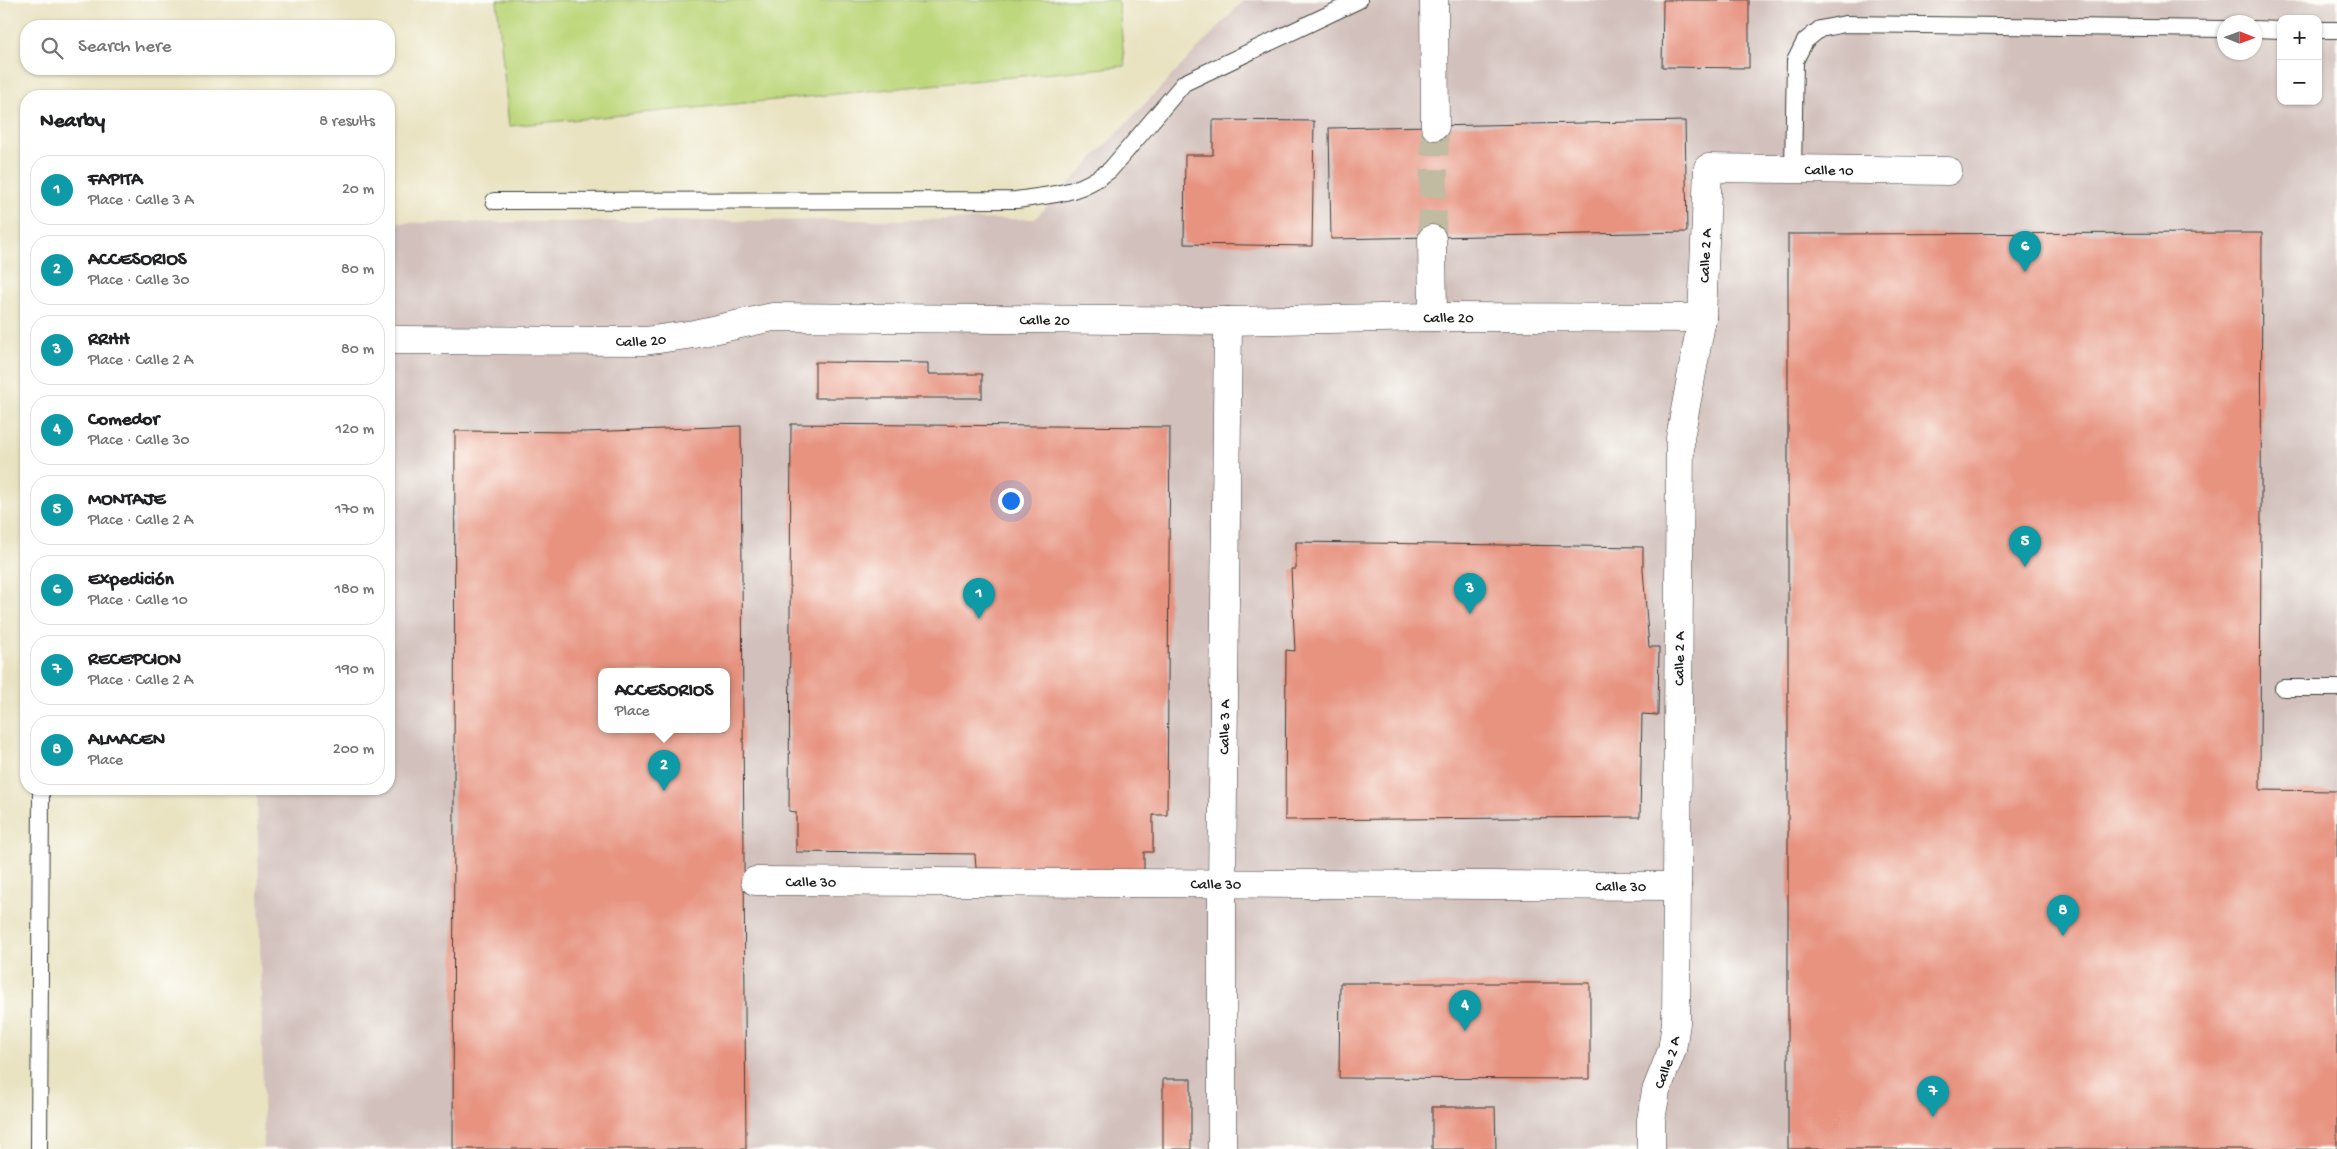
<!DOCTYPE html>
<html lang="en">
<head>
<meta charset="utf-8">
<style>
	:root { --surface:#fff; --page:#f2f2f2; --text:#202124; --muted:#757577; --line:#e0e0e0; --accent:#ea580c }
	body { margin:0; font-family:"Gochi Hand",sans-serif; background:var(--page); color:var(--text) }
	.controls { position:absolute; right:15px; top:15px; display:grid; overflow:hidden; border-radius:10px; box-shadow:0 1px 4px #0004 }
	.controls button { width:45px; height:45px; display:grid; place-items:center; padding:0; border:0; border-bottom:1px solid var(--line); background:var(--surface); color:var(--text); font:25px sans-serif }
	.compass { position:absolute; left:2217px; top:15px; width:45px; height:45px; border-radius:50%; background:var(--surface); box-shadow:0 1px 4px #0004; rotate:91deg }
	.you { position:absolute; left:1010px; top:500px; width:18px; height:18px; margin:-12px; border:4px solid #fff; border-radius:50%; background:#1a73e8; box-shadow:0 0 0 8px #1a73e833 }
	.badge { display:grid; place-items:center; width:32px; height:32px; border-radius:50%; background:var(--accent); color:#fff; font-size:16px; font-weight:700 }
	.pin { position:absolute; translate:-50% -41px; filter:drop-shadow(0 1px 2px #0008) }
	.pin::after { content:''; position:absolute; top:26px; width:18px; height:15px; background:inherit; clip-path:polygon(0 0,100% 0,50% 100%) }
	.popup { position:absolute; left:598px; top:668px; width:132px; height:65px; box-sizing:border-box; display:grid; place-content:center; border-radius:10px; background:var(--surface); filter:drop-shadow(0 1px 4px #0005); font-size:16px; white-space:nowrap; color:var(--muted) }
	.popup b { font-size:19px; color:var(--text) }
	.popup::after { content:''; position:absolute; left:50%; top:100%; margin-left:-10px; border:10px solid transparent; border-top-color:var(--surface) }
	.list { margin:0; padding:0; list-style:none }
	h2 { display:flex; justify-content:space-between; align-items:center; height:65px; margin:0; padding:0 20px; font-size:21px }
	h2 small { font-size:16px; font-weight:400; color:var(--muted) }
	.list li { display:grid; grid-template-columns:32px 1fr auto; gap:15px; align-items:center; box-sizing:border-box; height:70px; margin:0 10px 10px; padding:0 10px; border:1px solid var(--line); border-radius:20px }
	.list b { display:block; font-size:19px; white-space:nowrap }
	.list p { margin:0; font-size:16px; white-space:nowrap; color:var(--muted) }
	.list em { font-size:16px; font-style:normal; color:var(--muted) }
	.icon { flex:none; width:28px; height:28px; fill:none; stroke:currentColor; stroke-width:2; stroke-linecap:round; stroke-linejoin:round }
	.map { position:relative; flex:none; width:2337px; height:1149px; overflow:hidden }
	.search { position:absolute; background:var(--surface); box-shadow:0 1px 4px #0004; left:20px; top:20px; width:375px; height:55px; display:flex; align-items:center; gap:12px; box-sizing:border-box; padding:0 18px; border-radius:20px; color:var(--muted); font-size:19px }
	.panel { position:absolute; background:var(--surface); box-shadow:0 1px 4px #0004; left:20px; top:90px; width:375px; height:705px; border-radius:20px }
	.map>svg:first-child { display:block }
	.industrial { fill:#d1c0bc; fill-rule:evenodd }
	.green { fill:#bdd77c; stroke:#6c7a4c }
	.building { fill:#e79380; fill-rule:evenodd }
	.lines { fill:none; stroke-linecap:round; stroke-linejoin:round }
	.street-tunnel { stroke:#c0bba1; stroke-width:28; stroke-dasharray:28 14; stroke-linecap:butt }
	.lane-casing { stroke:#3b3a35; stroke-width:18 }
	.street-casing { stroke:#3b3a35; stroke-width:29 }
	.lane { stroke:#fff; stroke-width:16 }
	.street { stroke:#fff; stroke-width:28 }
	.labels { text-anchor:middle; stroke-width:4; stroke-linejoin:round; paint-order:stroke }
	.street-label { font-size:15px; fill:#1c1c1c; stroke:#fdfcf7 }
</style>
</head>
<body>
<div class="map">
<svg width="2337" height="1149" viewBox="0 0 2337 1149">
	<rect width="100%" height="100%" fill="#fdfcf7"/>
	<filter id="ink" filterUnits="userSpaceOnUse"><feTurbulence type="fractalNoise" baseFrequency=".02" numOctaves="2"/><feDisplacementMap in="SourceGraphic" scale="10" xChannelSelector="R" yChannelSelector="G"/><feConvolveMatrix kernelMatrix="1 2 1 2 8 2 1 2 1" color-interpolation-filters="sRGB"/></filter>
	<filter id="wash" filterUnits="userSpaceOnUse"><feTurbulence type="fractalNoise" baseFrequency=".0096" numOctaves="4" result="noise"/><feDisplacementMap in="SourceGraphic" scale="20" xChannelSelector="R" yChannelSelector="G"/><feGaussianBlur stdDeviation="1.12" result="paint"/><feColorMatrix in="noise" values="0 0 0 0 0 0 0 0 0 0 0 0 0 0 0 0 0 1.4 0 .05"/><feComposite in="paint" operator="in"/></filter>
	<g filter="url(#wash)">
		<rect width="100%" height="100%" fill="#e9e3c2"/>
		<path class="industrial" d="M1244 0H2337V1149H264L257 789H389V223L1035 219ZM2281 19H2318V101H2281ZM2224 22H2254V52H2224ZM602 672H726V730H602Z"/>
		<path class="green" d="M497 0H1118L1125 66 509 126Z"/>
		<g id="blocks">
			<path class="building" d="M1663 0H1749V68L1662 67Z
				M1213 120 1314 121 1312 246 1184 244 1185 155H1213Z
				M1685 121 1687 232 1331 239 1329 128Z
				M2262 233 2260 790 2337 791V1149H1788V234Z
				M815 362 928 363V374H982V398H815Z
				M791 424 1170 427 1167 815H1153V852H1144V870L976 868 975 854 796 852V812L789 811Z
				M741 426 746 1149H453L455 431 586 432ZM602 672H726V730H602Z
				M1296 542 1643 547V570L1649 647H1659L1658 715 1642 714 1640 817 1285 820 1286 650 1295 651 1291 569H1296Z
				M1340 983H1590V1079L1339 1078Z
				M1163 1079H1191V1149H1163Z
				M1432 1107H1495L1496 1149H1432Z"/>
		</g>
	</g>
	<g filter="url(#ink)">
		<use href="#blocks" fill-opacity="0" stroke="#3b3a35" stroke-width="1"/>
		<g class="lines">
			<path class="street-tunnel" d="M1432 239 1435 126"/>
			<g class="lane-casing">
				<path id="lane" d="M2254 29 2281 30
					M2318 30H2337
					M1793 169 1795 61 1805 41 1820 29 1845 24 2224 29
					M494 201 1016 200C1055 194 1077 195 1110 170L1184 83 1359 0
					M2283 688H2337
					M39 1149 41 789"/>
			</g>
			<g class="street-casing">
				<g id="street">
					<path d="M1434 0 1435 126"/>
					<path d="M1432 239 1433 317"/>
					<path id="s1" d="M389 340 645 341 694 334 773 317 1228 321 1433 317 1702 318"/>
					<path id="s2" d="M755 881 1677 886"/>
					<path id="s3" d="M1222 1149V885L1228 321"/>
					<path id="s4" d="M1651 1149V1120L1656 1091 1672 1050 1676 1023 1680 438 1702 318 1708 168 1948 171"/>
				</g>
			</g>
			<use href="#lane" class="lane"/>
			<use href="#street" class="street"/>
		</g>
	</g>
	<g class="labels">
		<g class="street-label">
			<text dy="5" stroke="none"><textPath href="#s4" startOffset="1108">Calle 10</textPath></text>
			<text dy="5" stroke="none"><textPath href="#s4" startOffset="899">Calle 2 A</textPath></text>
			<text dy="5" stroke="none"><textPath href="#s1" startOffset="1062">Calle 20</textPath></text>
			<text dy="5" stroke="none"><textPath href="#s1" startOffset="658">Calle 20</textPath></text>
			<text dy="5" stroke="none"><textPath href="#s1" startOffset="252">Calle 20</textPath></text>
			<text dy="5" stroke="none"><textPath href="#s4" startOffset="494">Calle 2 A</textPath></text>
			<text dy="5" stroke="none"><textPath href="#s3" startOffset="422">Calle 3 A</textPath></text>
			<text dy="5" stroke="none"><textPath href="#s2" startOffset="56">Calle 30</textPath></text>
			<text dy="5" stroke="none"><textPath href="#s2" startOffset="461">Calle 30</textPath></text>
			<text dy="5" stroke="none"><textPath href="#s2" startOffset="866">Calle 30</textPath></text>
			<text dy="5" stroke="none"><textPath href="#s4" startOffset="89">Calle 2 A</textPath></text>
		</g>
	</g>
</svg>
<div class="controls">
<button>+</button>
<button>−</button>
</div>
<svg class="compass" viewBox="-18 -18 36 36"><path d="M0-13l5 13h-10z" fill="#e53935"/><path d="M0 13l5-13h-10z" fill="#757577"/></svg>
<div class="you"></div>
<div class="pin badge" style="left:979px;top:619px;background:#0f9aa8">1</div>
<div class="pin badge" style="left:664px;top:791px;background:#0f9aa8">2</div>
<div class="popup"><b>ACCESORIOS</b>Place</div>
<div class="pin badge" style="left:1470px;top:614px;background:#0f9aa8">3</div>
<div class="pin badge" style="left:1465px;top:1031px;background:#0f9aa8">4</div>
<div class="pin badge" style="left:2025px;top:567px;background:#0f9aa8">5</div>
<div class="pin badge" style="left:2025px;top:272px;background:#0f9aa8">6</div>
<div class="pin badge" style="left:1933px;top:1117px;background:#0f9aa8">7</div>
<div class="pin badge" style="left:2063px;top:936px;background:#0f9aa8">8</div>
<div class="search"><svg class="icon" aria-label="search" viewBox="0 0 24 24"><circle cx="10" cy="10" r="6"/><path d="M15 15l6 6"/></svg>Search here</div>
<section class="panel">
<h2>Nearby<small>8 results</small></h2>
<ul class="list">
<li><span class="badge" style="background:#0f9aa8">1</span><div><b>FAPITA</b><p>Place · Calle 3 A</p></div><em>20 m</em></li>
<li><span class="badge" style="background:#0f9aa8">2</span><div><b>ACCESORIOS</b><p>Place · Calle 30</p></div><em>80 m</em></li>
<li><span class="badge" style="background:#0f9aa8">3</span><div><b>RRHH</b><p>Place · Calle 2 A</p></div><em>80 m</em></li>
<li><span class="badge" style="background:#0f9aa8">4</span><div><b>Comedor</b><p>Place · Calle 30</p></div><em>120 m</em></li>
<li><span class="badge" style="background:#0f9aa8">5</span><div><b>MONTAJE</b><p>Place · Calle 2 A</p></div><em>170 m</em></li>
<li><span class="badge" style="background:#0f9aa8">6</span><div><b>Expedición</b><p>Place · Calle 10</p></div><em>180 m</em></li>
<li><span class="badge" style="background:#0f9aa8">7</span><div><b>RECEPCION</b><p>Place · Calle 2 A</p></div><em>190 m</em></li>
<li><span class="badge" style="background:#0f9aa8">8</span><div><b>ALMACEN</b><p>Place</p></div><em>200 m</em></li>
</ul>
</section>
</div>
</body>
</html>
